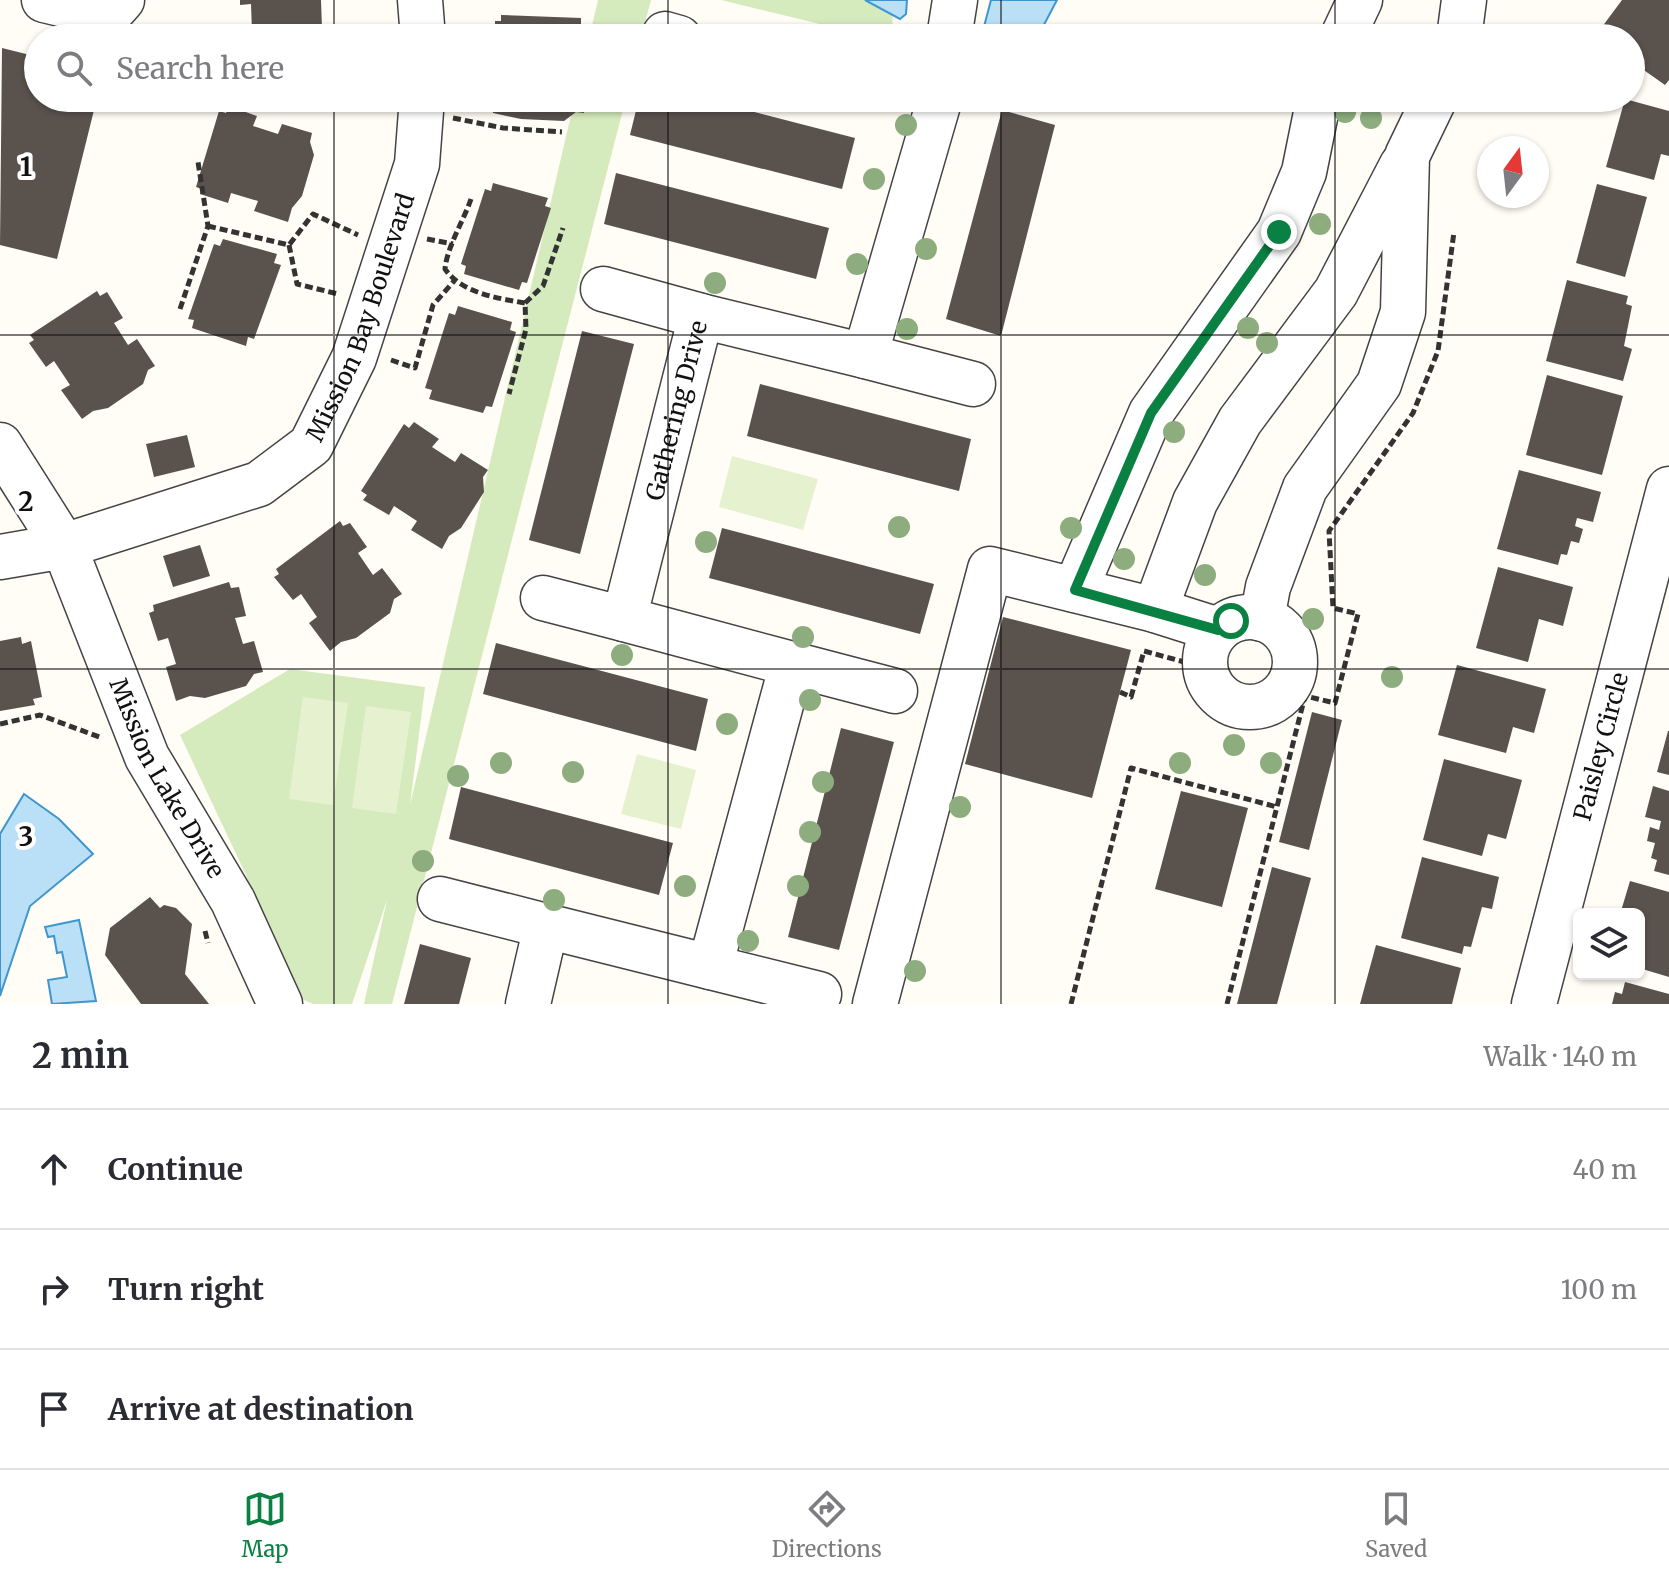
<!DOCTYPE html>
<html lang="en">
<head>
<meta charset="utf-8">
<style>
	:root { --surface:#fff; --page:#f7f7f7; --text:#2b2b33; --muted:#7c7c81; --line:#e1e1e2; --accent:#0b8043 }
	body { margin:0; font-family:Merriweather,serif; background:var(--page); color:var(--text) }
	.controls { position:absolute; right:24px; bottom:24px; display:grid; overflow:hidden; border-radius:12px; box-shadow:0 2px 6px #0004 }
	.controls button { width:72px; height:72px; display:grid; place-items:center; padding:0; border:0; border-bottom:2px solid var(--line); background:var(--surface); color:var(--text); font:40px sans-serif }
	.compass { position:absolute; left:1477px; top:136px; width:72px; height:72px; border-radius:50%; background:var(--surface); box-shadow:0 2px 6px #0004; rotate:15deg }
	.stop { position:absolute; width:24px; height:24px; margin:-18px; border:6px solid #0b8043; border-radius:50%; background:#fff }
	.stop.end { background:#0b8043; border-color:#fff; box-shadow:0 2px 8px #0008 }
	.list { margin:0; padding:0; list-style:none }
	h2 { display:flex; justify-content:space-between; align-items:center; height:104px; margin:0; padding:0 32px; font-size:34px }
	h2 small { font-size:26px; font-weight:400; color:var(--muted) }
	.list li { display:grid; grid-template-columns:52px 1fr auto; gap:24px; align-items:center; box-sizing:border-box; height:120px; padding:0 32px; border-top:2px solid var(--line) }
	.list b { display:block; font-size:30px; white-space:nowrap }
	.list em { font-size:26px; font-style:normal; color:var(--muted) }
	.icon { flex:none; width:44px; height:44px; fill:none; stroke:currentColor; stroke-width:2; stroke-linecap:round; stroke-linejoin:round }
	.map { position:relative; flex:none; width:1669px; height:1004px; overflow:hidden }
	.search { position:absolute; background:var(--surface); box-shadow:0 2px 6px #0004; left:24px; right:24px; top:24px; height:88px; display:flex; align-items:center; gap:20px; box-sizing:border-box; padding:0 28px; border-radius:44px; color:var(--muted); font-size:30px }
	.sheet { height:464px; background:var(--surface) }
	nav { display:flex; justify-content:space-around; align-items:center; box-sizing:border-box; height:112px; border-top:2px solid var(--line); background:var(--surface); font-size:22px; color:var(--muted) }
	nav a { display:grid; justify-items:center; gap:4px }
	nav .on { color:var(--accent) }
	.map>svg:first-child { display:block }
	.green { fill:#d5ebbd }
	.pitch { fill:#e6f2cf }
	.water { fill:#b9e0f7; stroke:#3f96cf; stroke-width:2 }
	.building { fill:#5a524d }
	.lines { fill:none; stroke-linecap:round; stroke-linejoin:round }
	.minor-casing { stroke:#444; stroke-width:47 }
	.path { stroke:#333; stroke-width:5; stroke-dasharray:8 4; stroke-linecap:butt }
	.minor { stroke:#fff; stroke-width:44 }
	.tree { fill:#8dad7f }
	.route { stroke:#0b8043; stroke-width:10 }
	.grid { fill:none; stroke:#111; stroke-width:2; stroke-opacity:0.55 }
	.labels { text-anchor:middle; stroke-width:8; stroke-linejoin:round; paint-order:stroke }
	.street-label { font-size:24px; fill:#111; stroke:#fff }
	.grid-label { font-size:26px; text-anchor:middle; font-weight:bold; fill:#111; stroke:#fff; stroke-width:8; stroke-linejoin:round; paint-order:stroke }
</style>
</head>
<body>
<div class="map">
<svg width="1669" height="1004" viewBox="0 0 1669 1004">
	<rect width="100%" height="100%" fill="#fffdf5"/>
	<path class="green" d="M598 0H651L641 38H589Z
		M721 0H893L892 38H878Z
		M575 98H626L392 1004H364L387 900 352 1004H313L274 986 247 877 180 735 290 669 425 687 410 805Z"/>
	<path class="pitch" d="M732 456 818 479 803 530 719 507Z
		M303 697 348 703 333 805 289 799Z
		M366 706 411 712 396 814 352 808Z
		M637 754 696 770 681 829 621 814Z"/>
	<path class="water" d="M865 0H907L906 14 900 19Z
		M991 0H1057L1037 38H981Z
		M24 794 59 819 93 854 30 906 0 996V834Z
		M79 920 96 1001 52 1004 48 980 67 977 62 952 57 953 54 936 48 937 45 927Z"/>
	<path class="building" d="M240 0H321L322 28H333L334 38H242V32H252L251 4 240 5Z
		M1622 0H1669V80L1665 85 1631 61V38L1596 35Z
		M501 15 581 18V24L589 25 588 38H495V21H501Z
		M2 48 38 57V98H97L57 259 0 245Z
		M493 98H585L584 113 576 112 564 121 521 119 493 113Z
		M639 98H700L855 138 842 189 630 135Z
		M1625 99 1669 111V156L1661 154 1654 180 1606 167Z
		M229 106 257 116 253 126 278 134 282 124 312 133 310 142 314 155 302 196 292 208 288 222 254 211 258 201 231 193 228 203 200 194 202 189 196 187 219 111 226 113Z
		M1002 110 1055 125 1001 336 946 319Z
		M616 173 829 228 816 279 604 224Z
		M493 183 548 198 545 206 551 208 527 283 522 282 519 290 464 274 466 266 461 264 485 189 491 191Z
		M1597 184 1647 197 1625 277 1576 263Z
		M223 239 277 254 274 263 281 265 254 339 248 337 246 346 192 328 194 320 188 319 214 244 220 246Z
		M1567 280 1628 296 1626 304 1632 306 1624 346 1632 349 1623 381 1546 361Z
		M97 291 100 296 107 292 123 318 114 323 128 345 137 339 155 366 148 370 143 384 108 408 93 411 82 419 61 390 70 385 54 361 46 367 29 343 34 340 30 335Z
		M458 306 512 322 510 330 516 332 492 407 486 406 483 413 429 399 432 390 425 388 449 313 455 315Z
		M582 331 634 344 580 554 529 540Z
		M1547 375 1623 396 1602 475 1526 455Z
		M760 384 971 439 959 491 747 436Z
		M414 422 439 439 432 447 455 462 461 453 488 470 483 477 484 492 461 528 449 536 442 549 411 530 417 521 394 506 389 515 363 500 367 495 361 491 404 424 409 428Z
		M187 435 195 467 154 477 146 444Z
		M1519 470 1601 492 1593 522 1577 518 1575 526 1583 529 1579 543 1571 541 1567 555 1561 554 1558 565 1497 549Z
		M340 521 343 526 350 523 367 547 358 553 373 575 382 568 402 594 394 599 390 613 356 638 341 642 330 651 309 623 317 617 301 594 293 600 274 577 279 574 276 569Z
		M722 528 934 584 920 634 709 578Z
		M200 545 210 576 173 587 163 556Z
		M1498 567 1573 587 1563 626 1539 619 1528 662 1476 648Z
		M229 582 231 588 239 587 246 616 235 618 243 644 254 641 263 672 254 674 246 686 205 698 190 696 176 701 166 667 176 664 168 638 158 641 149 613 154 611 153 605Z
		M1003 617 1131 650 1092 798 965 764Z
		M21 637 22 644 31 641 42 697 33 699 35 705 0 711V641Z
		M496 643 708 699 696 751 483 694Z
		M1457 665 1546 689 1534 733 1513 727 1506 753 1438 735Z
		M1312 712 1342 720 1309 850 1279 842Z
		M841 728 894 742 839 950 788 937Z
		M1668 731H1669V775L1657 772Z
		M1444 759 1522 780 1506 839 1488 834 1482 856 1423 840Z
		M1653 786 1669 791V875L1654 871 1657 860 1651 858 1655 843 1647 841 1650 827 1659 830 1661 821 1645 817Z
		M461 787 673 843 659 895 449 839Z
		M1181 791 1248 808 1222 907 1155 889Z
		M1422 857 1499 877 1492 909 1482 907 1471 947 1464 946 1462 954 1401 938Z
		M1272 867 1311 878 1277 1004H1237Z
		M1630 881 1669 892V977L1639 968V914L1621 911Z
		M150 897 160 908 164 905 176 908 192 924 185 974 209 1004H141L105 955 110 928Z
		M420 944 471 958 459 1004H404Z
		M1376 945 1461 968 1452 1004H1360Z
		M1625 982 1669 994V1004H1612L1615 992 1622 994Z"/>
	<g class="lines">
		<g class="minor-casing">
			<g id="minor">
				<path d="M44 0 82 9H114L122 0"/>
				<path d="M420 0 423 38"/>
				<path d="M665 34 679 38"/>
				<path d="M949 38 955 0"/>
				<path d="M1342 38 1360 0"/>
				<path d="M1459 38 1464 0"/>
				<path d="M603 289 701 316"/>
				<path d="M865 356 973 384"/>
				<path id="s1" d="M0 445 64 546 147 757 233 901 280 1004"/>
				<path id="s2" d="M0 557 64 546 259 484 311 445 354 358 417 164 422 98"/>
				<path d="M1075 590 1151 413 1279 232 1304 172 1319 98"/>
				<path d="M543 598 624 619"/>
				<path d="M1155 610 1195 502 1240 421 1336 292 1402 165"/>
				<circle cx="1250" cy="662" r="45"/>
				<path d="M1262 619 1268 587 1305 488 1379 384 1403 312 1407 156 1435 98"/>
				<path d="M792 664 895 691"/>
				<path d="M440 899 546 926"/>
				<path d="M710 967 819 994"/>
				<path id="s3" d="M528 1004 546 926 710 967 792 664 624 619 701 316 865 356 940 98"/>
				<path d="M875 1004 990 569 1155 610 1218 630"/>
				<path id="s4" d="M1534 1004 1669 489"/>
			</g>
		</g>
		<path class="path" d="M453 118 503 128 562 132
			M471 199C463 222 447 247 445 269 462 293 496 298 525 303L526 329 509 394
			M208 226 289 245 313 214 358 235
			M427 239 453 244
			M289 245 297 284 338 294
			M525 303 543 286 563 228
			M180 309 208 226 198 162
			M391 360 415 368 433 305 454 281
			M1120 692 1131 697 1144 651 1188 663
			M0 724 40 715 102 738
			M205 931 208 943
			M1071 1004 1131 768 1277 807
			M1227 1004 1305 696 1335 703 1358 614 1333 608 1329 531 1413 413 1438 351 1454 232"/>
		<use href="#minor" class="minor"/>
	</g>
	<g class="tree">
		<circle cx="1345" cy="112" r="11"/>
		<circle cx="1371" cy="118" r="11"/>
		<circle cx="906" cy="125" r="11"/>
		<circle cx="874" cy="179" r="11"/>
		<circle cx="1320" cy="224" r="11"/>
		<circle cx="926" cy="249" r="11"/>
		<circle cx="857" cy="264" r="11"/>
		<circle cx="715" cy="283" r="11"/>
		<circle cx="1248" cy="328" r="11"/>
		<circle cx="907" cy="329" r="11"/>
		<circle cx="1267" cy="343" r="11"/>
		<circle cx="1174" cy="432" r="11"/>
		<circle cx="899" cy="527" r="11"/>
		<circle cx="1071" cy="528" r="11"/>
		<circle cx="706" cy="542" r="11"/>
		<circle cx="1124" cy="559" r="11"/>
		<circle cx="1205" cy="575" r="11"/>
		<circle cx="1313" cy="619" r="11"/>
		<circle cx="803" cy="637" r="11"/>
		<circle cx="622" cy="655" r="11"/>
		<circle cx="1392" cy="677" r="11"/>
		<circle cx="810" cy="700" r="11"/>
		<circle cx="727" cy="724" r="11"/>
		<circle cx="1234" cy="745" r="11"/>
		<circle cx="501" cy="763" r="11"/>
		<circle cx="1180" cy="763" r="11"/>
		<circle cx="1271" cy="763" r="11"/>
		<circle cx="573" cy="772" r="11"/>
		<circle cx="458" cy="776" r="11"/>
		<circle cx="823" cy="782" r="11"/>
		<circle cx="960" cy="807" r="11"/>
		<circle cx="810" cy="832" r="11"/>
		<circle cx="423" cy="861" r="11"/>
		<circle cx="685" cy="886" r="11"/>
		<circle cx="798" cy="886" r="11"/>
		<circle cx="554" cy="900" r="11"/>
		<circle cx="748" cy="941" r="11"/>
		<circle cx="915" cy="971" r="11"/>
	</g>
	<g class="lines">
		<path class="route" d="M1231 621 1218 630 1075 590 1151 413 1279 232"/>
	</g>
	<path class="grid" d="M334 0V38M668 0V38M1001 0V38M1335 0V38M334 98V1004M668 98V1004M1001 98V1004M1335 98V1004M0 335H1669M0 669H1669"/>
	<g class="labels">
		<g class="street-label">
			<text dy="8" stroke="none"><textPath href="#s2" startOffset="472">Mission Bay Boulevard</textPath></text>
			<text dy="8" stroke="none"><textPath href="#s3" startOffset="952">Gathering Drive</textPath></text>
			<text dy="8" stroke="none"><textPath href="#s4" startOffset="266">Paisley Circle</textPath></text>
			<text dy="8" stroke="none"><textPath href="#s1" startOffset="374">Mission Lake Drive</textPath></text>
		</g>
	</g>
	<g class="grid-label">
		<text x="26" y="176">1</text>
		<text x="26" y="511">2</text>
		<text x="26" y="846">3</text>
	</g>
</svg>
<div class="controls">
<button><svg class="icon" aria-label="layers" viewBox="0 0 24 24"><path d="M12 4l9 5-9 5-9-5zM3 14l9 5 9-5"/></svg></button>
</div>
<svg class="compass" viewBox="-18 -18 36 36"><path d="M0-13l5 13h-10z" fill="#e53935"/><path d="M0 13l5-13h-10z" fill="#7c7c81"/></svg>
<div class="stop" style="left:1231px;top:621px"></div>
<div class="stop end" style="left:1279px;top:232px"></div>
<div class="search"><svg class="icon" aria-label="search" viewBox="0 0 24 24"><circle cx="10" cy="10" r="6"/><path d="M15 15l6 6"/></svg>Search here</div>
</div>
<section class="sheet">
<h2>2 min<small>Walk · 140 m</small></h2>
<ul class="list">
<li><svg class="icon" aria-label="ahead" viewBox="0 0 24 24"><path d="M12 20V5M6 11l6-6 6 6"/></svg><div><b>Continue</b></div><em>40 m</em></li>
<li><svg class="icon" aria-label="right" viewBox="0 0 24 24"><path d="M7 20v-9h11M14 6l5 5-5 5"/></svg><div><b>Turn right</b></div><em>100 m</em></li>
<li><svg class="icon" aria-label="arrive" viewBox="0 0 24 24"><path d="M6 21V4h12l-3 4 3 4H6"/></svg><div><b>Arrive at destination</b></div></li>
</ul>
</section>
<nav>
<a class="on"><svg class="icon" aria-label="map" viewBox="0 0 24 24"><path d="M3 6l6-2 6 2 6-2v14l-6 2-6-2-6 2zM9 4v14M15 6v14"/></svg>Map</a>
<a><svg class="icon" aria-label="directions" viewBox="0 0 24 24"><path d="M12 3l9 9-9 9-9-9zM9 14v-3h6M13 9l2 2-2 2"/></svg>Directions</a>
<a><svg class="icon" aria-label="saved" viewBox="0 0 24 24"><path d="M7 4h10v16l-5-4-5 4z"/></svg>Saved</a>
</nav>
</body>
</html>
